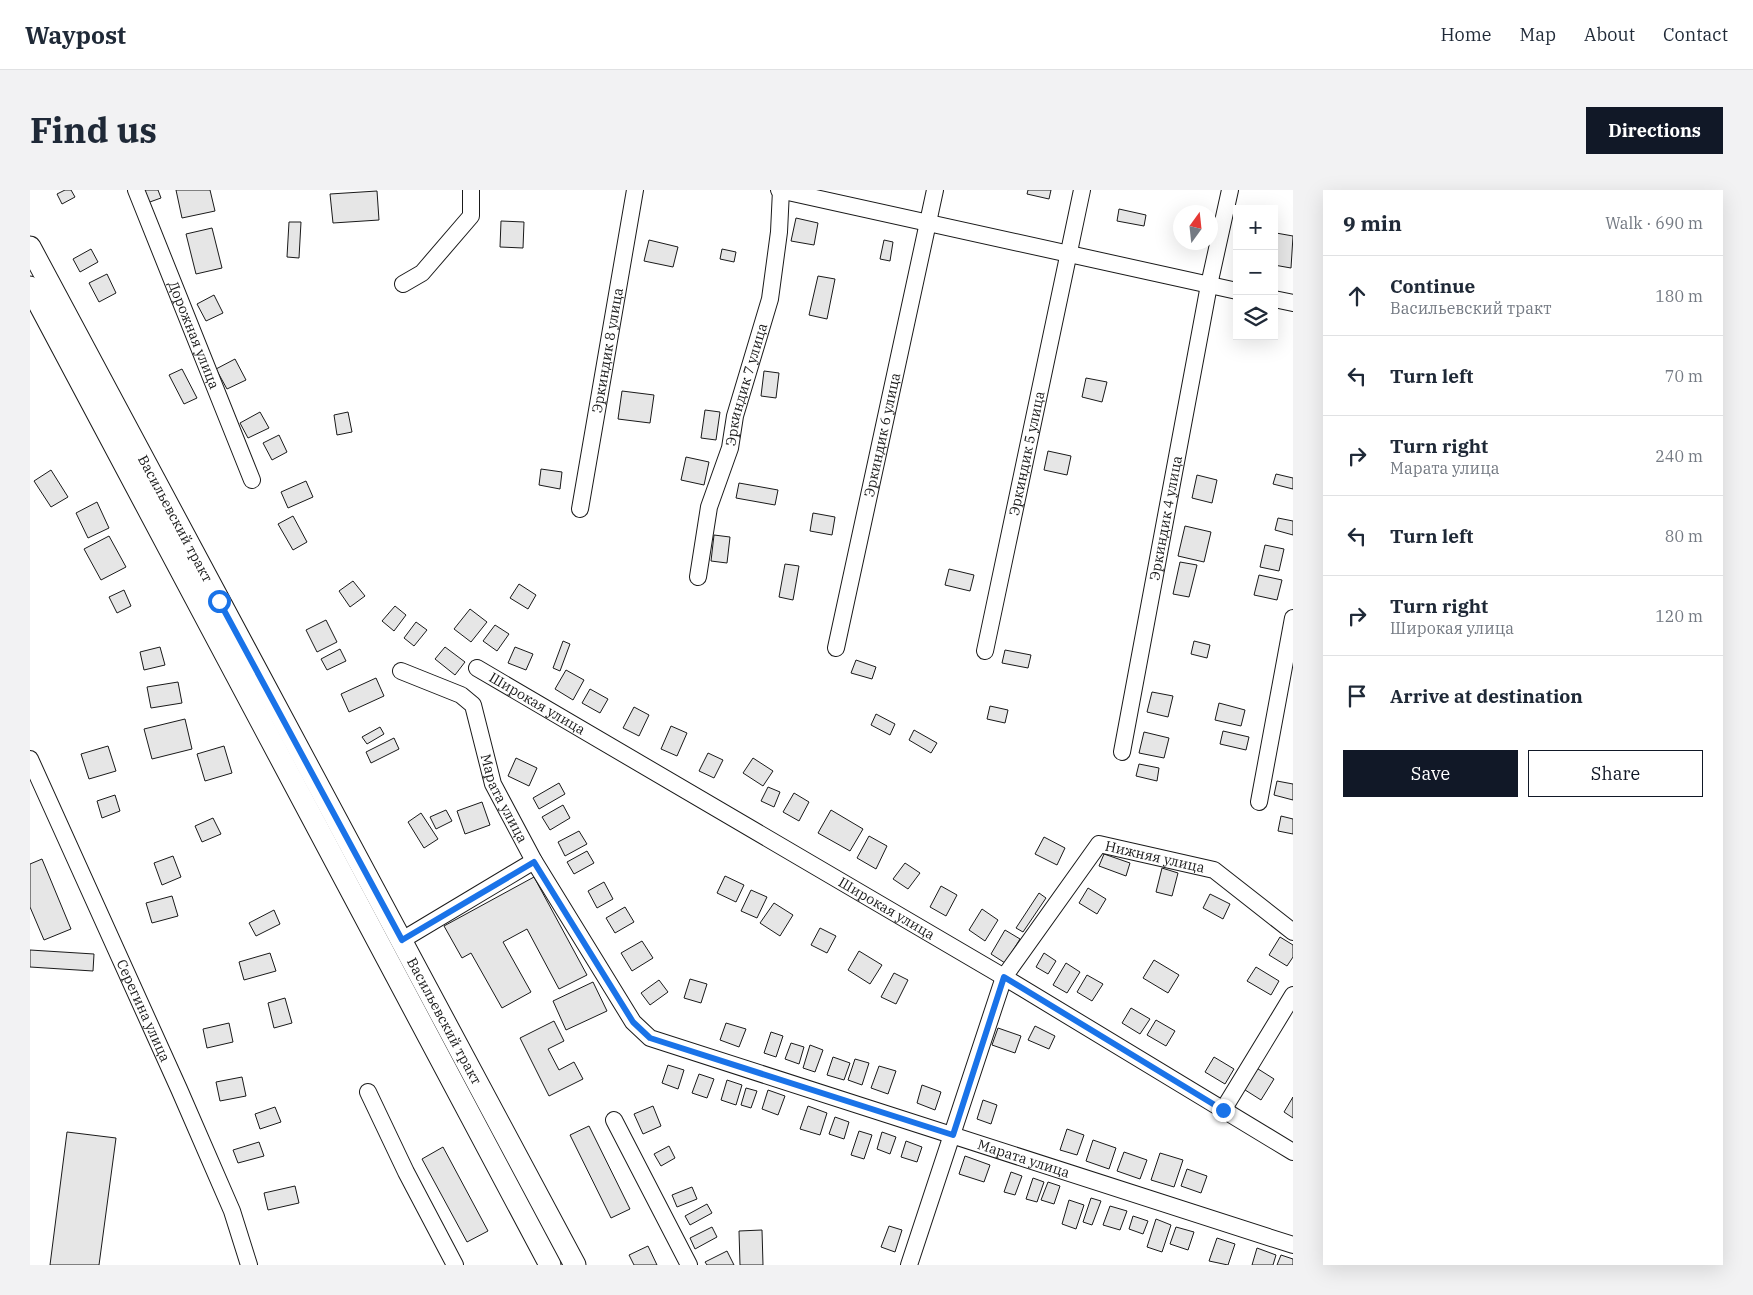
<!DOCTYPE html>
<html lang="en">
<head>
<meta charset="utf-8">
<style>
	:root { --surface:#fff; --page:#f2f2f3; --text:#1f2937; --muted:#747a83; --line:#e0e1e3; --accent:#111827 }
	body { margin:0; font-family:"IBM Plex Serif",serif; background:var(--page); color:var(--text) }
	.controls { position:absolute; right:15px; top:15px; display:grid; overflow:hidden; border-radius:0px; box-shadow:0 5px 20px #0002 }
	.controls button { width:45px; height:45px; display:grid; place-items:center; padding:0; border:0; border-bottom:1px solid var(--line); background:var(--surface); color:var(--text); font:25px sans-serif }
	.compass { position:absolute; left:1143px; top:15px; width:45px; height:45px; border-radius:50%; background:var(--surface); box-shadow:0 5px 20px #0002; rotate:15deg }
	.stop { position:absolute; width:15px; height:15px; margin:-11px; border:4px solid #1a73e8; border-radius:50%; background:#fff }
	.stop.end { background:#1a73e8; border-color:#fff; box-shadow:0 1px 5px #0008 }
	.list { margin:0; padding:0; list-style:none }
	h2 { display:flex; justify-content:space-between; align-items:center; height:65px; margin:0; padding:0 20px; font-size:21px }
	h2 small { font-size:16px; font-weight:400; color:var(--muted) }
	.list li { display:grid; grid-template-columns:32px 1fr auto; gap:15px; align-items:center; box-sizing:border-box; height:80px; padding:0 20px; border-top:1px solid var(--line) }
	.list b { display:block; font-size:19px; white-space:nowrap }
	.list p { margin:0; font-size:16px; white-space:nowrap; color:var(--muted) }
	.list em { font-size:16px; font-style:normal; color:var(--muted) }
	.actions { display:flex; gap:10px; padding:15px 20px }
	.actions a { flex:1; padding:11px 0; border:1px solid var(--accent); border-radius:0px; text-align:center; font-size:18px; color:var(--accent) }
	.actions .main { background:var(--accent); color:#fff }
	.icon { flex:none; width:28px; height:28px; fill:none; stroke:currentColor; stroke-width:2; stroke-linecap:round; stroke-linejoin:round }
	.map { position:relative; flex:none; width:1263px; height:1075px; overflow:hidden; border-radius:0px }
	header { display:flex; align-items:center; gap:30px; box-sizing:border-box; height:70px; padding:0 25px; background:var(--surface); border-bottom:1px solid var(--line) }
	header strong { font-size:24px }
	nav { display:flex; gap:28px; margin-inline-start:auto; font-size:18px }
	.intro { display:flex; align-items:center; justify-content:space-between; box-sizing:border-box; height:120px; padding:0 30px }
	h1 { margin:0; font-size:35px }
	.button { padding:12px 22px; border-radius:0px; background:var(--accent); color:#fff; font-size:18px; font-weight:700 }
	main { display:flex; gap:30px; padding:0 30px }
	aside { flex:1; background:var(--surface); border-radius:0px; box-shadow:0 5px 20px #0002 }
	.map>svg:first-child { display:block }
	.building { fill:#e6e6e6; stroke:#1a1a1a }
	.lines { fill:none; stroke-linecap:round; stroke-linejoin:round }
	.minor-casing { stroke:#1a1a1a; stroke-width:18 }
	.major-casing { stroke:#1a1a1a; stroke-width:23 }
	.minor { stroke:#fff; stroke-width:16 }
	.major { stroke:#fff; stroke-width:21 }
	.route { stroke:#1a73e8; stroke-width:6 }
	.labels { text-anchor:middle; stroke-width:4; stroke-linejoin:round; paint-order:stroke }
	.street-label { font-size:14px; fill:#1a1a1a; stroke:#fff }
</style>
</head>
<body>
<header>
<strong>Waypost</strong>
<nav><a>Home</a><a>Map</a><a>About</a><a>Contact</a></nav>
</header>
<div class="intro"><h1>Find us</h1><a class="button">Directions</a></div>
<main>
<div class="map">
<svg width="1263" height="1075" viewBox="0 0 1263 1075">
	<rect width="100%" height="100%" fill="#fff"/>
	<path class="building" d="M35 0H41L45 7 32 14 27 4Z
		M112 0H128L131 8 117 13Z
		M146 0H180L185 21 152 28Z
		M998 0H1021L1019 9 997 4Z
		M347 1 349 30 303 33 300 4Z
		M1089 19 1116 25 1114 36 1087 31Z
		M766 28 788 33 784 55 761 51Z
		M471 31 494 32 493 58 470 57Z
		M259 32H271L269 68 257 67Z
		M182 38 192 78 166 84 156 44Z
		M1246 43 1263 46 1261 78 1244 75Z
		M619 50 648 57 643 77 614 71Z
		M854 50 863 52 860 71 850 69Z
		M61 59 68 72 50 82 43 69Z
		M692 59 706 62 704 72 690 69Z
		M77 84 86 103 69 112 59 93Z
		M788 86 805 89 797 129 779 125Z
		M184 105 193 123 176 131 167 114Z
		M205 169 216 190 197 199 186 179Z
		M152 179 167 208 154 214 139 185Z
		M734 181 749 183 746 208 731 206Z
		M1056 188 1077 192 1072 212 1052 207Z
		M592 201 624 205 620 233 588 229Z
		M675 220 690 222 686 250 671 248Z
		M230 222 239 238 218 248 210 233Z
		M318 222 322 242 307 245 304 225Z
		M249 245 257 262 242 270 233 253Z
		M1018 261 1041 266 1037 285 1014 280Z
		M656 267 679 272 674 295 651 290Z
		M511 279 532 282 530 299 509 295Z
		M21 280 38 307 21 317 4 291Z
		M1246 284 1263 288V299L1243 294Z
		M1167 285 1187 290 1182 313 1162 308Z
		M276 291 283 307 258 318 251 302Z
		M709 293 748 300 745 315 706 308Z
		M67 312 79 338 58 348 46 323Z
		M783 323 805 327 802 345 780 341Z
		M263 326 277 352 263 360 248 334Z
		M1248 328 1263 331V345L1245 340Z
		M1155 336 1181 342 1174 372 1148 366Z
		M684 345 700 347 697 373 681 371Z
		M79 346 96 377 71 390 54 359Z
		M1235 355 1254 359 1249 381 1230 377Z
		M1150 372 1167 375 1159 407 1143 404Z
		M755 374 769 376 763 410 749 407Z
		M919 379 944 385 940 401 915 395Z
		M1229 385 1252 390 1247 410 1224 405Z
		M323 391 335 406 320 417 309 401Z
		M489 394 506 405 498 419 480 408Z
		M94 400 101 416 87 423 79 407Z
		M365 416 376 425 364 441 352 431Z
		M440 419 457 432 441 452 424 439Z
		M296 430 307 452 287 462 276 440Z
		M386 432 397 440 384 456 374 448Z
		M465 435 479 444 467 461 453 451Z
		M533 451 540 454 530 481 523 478Z
		M1164 451 1180 455 1177 468 1161 464Z
		M130 457 135 475 114 480 110 462Z
		M415 457 435 472 425 485 405 469Z
		M485 457 503 464 496 480 478 473Z
		M310 459 316 471 297 480 291 469Z
		M975 460 1001 465 998 478 972 473Z
		M826 470 846 477 842 489 821 483Z
		M536 480 554 490 543 510 525 499Z
		M346 488 354 506 319 522 311 504Z
		M148 492 152 513 121 518 117 497Z
		M560 499 578 509 570 523 552 513Z
		M1122 502 1143 506 1138 527 1117 522Z
		M1189 513 1215 520 1211 536 1185 530Z
		M960 516 978 520 975 533 957 529Z
		M604 517 619 525 609 546 593 538Z
		M846 524 865 534 860 545 841 535Z
		M155 529 162 559 122 569 114 539Z
		M641 536 657 543 647 566 631 559Z
		M350 537 354 544 337 554 332 547Z
		M884 540 907 553 901 563 879 550Z
		M1193 541 1219 547 1216 560 1190 554Z
		M1114 542 1139 548 1134 568 1109 563Z
		M364 548 369 559 341 573 336 562Z
		M78 556 86 581 59 589 51 564Z
		M194 556 202 583 175 591 167 564Z
		M678 563 693 570 684 588 669 581Z
		M486 568 507 578 499 596 478 586Z
		M723 568 743 581 733 596 713 583Z
		M1109 574 1129 578 1127 591 1106 586Z
		M1247 591 1263 594V610L1244 605Z
		M529 593 535 604 509 619 503 608Z
		M738 597 750 602 744 617 731 611Z
		M764 603 779 612 769 631 753 622Z
		M85 605 90 621 72 628 67 611Z
		M452 612 460 635 435 644 427 621Z
		M533 615 540 628 520 640 512 627Z
		M416 620 422 631 406 639 400 627Z
		M801 620 833 639 820 661 788 643Z
		M391 623 408 649 394 658 378 632Z
		M1251 626 1263 629V644L1248 641Z
		M183 628 191 644 172 652 165 636Z
		M549 641 557 654 535 666 528 652Z
		M839 646 857 656 846 679 827 668Z
		M1014 647 1035 658 1027 675 1005 664Z
		M557 661 564 673 544 684 537 672Z
		M1074 664 1100 673 1096 686 1069 676Z
		M143 666 151 687 132 695 124 673Z
		M12 669 41 739 14 750 0 717V674Z
		M875 673 890 683 878 699 863 689Z
		M1132 678 1148 683 1142 706 1126 702Z
		M695 686 714 695 706 712 687 703Z
		M504 687 557 785 529 799 497 739 473 752 501 802 472 818 441 763 432 768 414 736Z
		M574 692 583 709 567 718 558 701Z
		M911 696 927 705 916 726 900 717Z
		M1058 698 1076 709 1067 724 1049 713Z
		M721 700 737 707 727 728 711 721Z
		M1009 703 1016 708 993 742 986 738Z
		M1180 704 1200 714 1193 729 1173 718Z
		M142 706 148 726 122 733 116 713Z
		M744 713 763 725 750 746 730 733Z
		M595 717 604 732 585 743 576 728Z
		M952 719 968 730 955 751 939 740Z
		M244 720 250 734 226 746 219 733Z
		M790 738 806 746 797 763 781 755Z
		M975 740 990 749 975 773 961 764Z
		M1250 747 1263 755V767L1257 776 1239 765Z
		M612 751 623 768 602 781 591 763Z
		M0 760 64 764 63 781 0 777Z
		M829 761 852 775 840 794 818 780Z
		M240 763 246 781 214 790 209 772Z
		M1014 763 1026 771 1018 784 1006 777Z
		M1124 770 1149 785 1138 803 1113 788Z
		M1036 773 1050 782 1037 803 1023 795Z
		M1226 777 1249 791 1241 805 1217 791Z
		M864 783 878 790 866 814 851 807Z
		M1057 785 1073 794 1062 811 1047 802Z
		M660 789 677 794 671 813 654 808Z
		M629 790 638 802 620 815 611 803Z
		M563 792 577 821 536 840 523 811Z
		M255 808 262 833 244 838 238 813Z
		M1101 818 1120 829 1110 844 1092 833Z
		M1126 830 1145 841 1136 856 1117 845Z
		M524 831 534 851 518 859 529 880 544 872 553 889 519 906 490 848Z
		M199 833 203 852 177 858 173 839Z
		M696 833 716 839 709 857 690 850Z
		M1005 836 1025 846 1019 859 998 850Z
		M968 838 991 846 985 863 962 855Z
		M741 842 753 846 746 867 734 863Z
		M761 853 774 857 769 874 755 869Z
		M780 855 793 860 785 882 773 878Z
		M803 867 820 873 814 890 797 885Z
		M1184 867 1204 879 1195 894 1175 882Z
		M825 869 839 873 832 895 818 890Z
		M638 875 654 880 648 899 632 893Z
		M849 876 866 881 858 904 841 898Z
		M1225 877 1244 889 1231 910 1212 898Z
		M669 884 684 889 677 908 662 903Z
		M212 887 216 906 190 911 186 892Z
		M697 890 712 895 706 915 691 910Z
		M892 895 911 902 905 920 887 913Z
		M716 898 727 901 721 918 711 915Z
		M738 900 755 906 748 925 732 919Z
		M1263 907V928L1254 922Z
		M953 910 967 915 961 934 947 929Z
		M623 916 631 936 613 944 604 924Z
		M778 916 797 923 790 945 770 939Z
		M245 917 251 932 230 939 225 924Z
		M805 927 819 932 814 949 799 944Z
		M559 936 600 1019 581 1028 540 945Z
		M1037 939 1054 945 1047 965 1030 960Z
		M829 941 842 945 834 969 821 965Z
		M37 942 86 948 69 1075H20Z
		M852 942 866 947 860 964 847 959Z
		M1063 950 1086 958 1079 979 1056 971Z
		M876 951 892 957 887 972 871 967Z
		M229 952 234 966 208 973 203 960Z
		M639 956 645 968 631 976 624 964Z
		M413 957 458 1041 437 1052 392 969Z
		M1094 962 1117 970 1110 989 1087 981Z
		M1130 963 1153 970 1144 997 1121 990Z
		M935 966 960 975 954 992 929 984Z
		M1157 979 1177 986 1171 1003 1151 996Z
		M981 982 992 986 985 1005 974 1002Z
		M1003 988 1014 992 1007 1012 996 1009Z
		M1018 992 1030 996 1024 1014 1011 1010Z
		M265 996 269 1013 238 1020 234 1003Z
		M662 997 667 1009 647 1017 642 1005Z
		M1061 1008 1071 1011 1062 1035 1053 1032Z
		M1039 1010 1054 1015 1046 1039 1032 1034Z
		M677 1014 682 1023 660 1035 655 1026Z
		M1080 1016 1097 1021 1090 1040 1073 1035Z
		M1103 1026 1118 1031 1113 1044 1099 1039Z
		M1126 1029 1141 1035 1132 1062 1117 1057Z
		M859 1036 872 1040 865 1062 851 1057Z
		M682 1037 687 1047 665 1059 660 1048Z
		M1146 1037 1164 1042 1158 1060 1140 1054Z
		M732 1040 733 1075H710L709 1041Z
		M1187 1048 1205 1054 1198 1075 1179 1071Z
		M618 1056 627 1075H604L599 1065Z
		M1227 1058 1246 1065 1243 1075H1222Z
		M697 1061 704 1075H677L675 1072Z
		M1251 1065 1263 1069V1075H1247Z"/>
	<g class="lines">
		<g class="minor-casing">
			<g id="minor">
				<path id="s1" d="M106 0 222 290"/>
				<path d="M749 0 1207 101"/>
				<path d="M373 94 392 83 441 26V0"/>
				<path d="M1244 109 1263 113"/>
				<path id="s2" d="M550 319 605 0"/>
				<path id="s3" d="M668 387 679 317 700 258 705 226 740 109 749 42 751 0"/>
				<path id="s4" d="M806 458 905 0"/>
				<path id="s5" d="M955 461 1052 0"/>
				<path id="s6" d="M447 478 974 787 1263 962"/>
				<path id="s7" d="M371 481 431 505 443 515 463 594 504 671 603 832 620 848 1263 1055"/>
				<path id="s8" d="M1092 562 1179 95 1200 0"/>
				<path id="s9" d="M0 569 149 899 202 1021 219 1075"/>
				<path d="M1229 612 1263 428"/>
				<path d="M372 750 504 671"/>
				<path d="M338 902 376 982 425 1075"/>
				<path d="M1193 920 1263 805"/>
				<path d="M584 930 659 1075"/>
				<path id="s10" d="M879 1075 974 787 1069 654 1184 680 1263 742"/>
			</g>
		</g>
		<g class="major-casing">
			<g id="major">
				<path id="s11" d="M0 57 545 1075"/>
				<path d="M0 97 520 1075"/>
			</g>
		</g>
		<use href="#minor" class="minor"/>
		<use href="#major" class="major"/>
	</g>
	<g class="lines">
		<path class="route" d="M189 411 372 750 504 672 603 832 620 848 923 945 974 787 1193 920"/>
	</g>
	<g class="labels">
		<g class="street-label">
			<text dy="5" stroke="none"><textPath href="#s1" startOffset="156">Дорожная улица</textPath></text>
			<text dy="5" stroke="none"><textPath href="#s2" startOffset="161">Эркиндик 8 улица</textPath></text>
			<text dy="5" stroke="none"><textPath href="#s3" startOffset="199">Эркиндик 7 улица</textPath></text>
			<text dy="5" stroke="none"><textPath href="#s4" startOffset="218">Эркиндик 6 улица</textPath></text>
			<text dy="5" stroke="none"><textPath href="#s5" startOffset="202">Эркиндик 5 улица</textPath></text>
			<text dy="5" stroke="none"><textPath href="#s11" startOffset="308">Васильевский тракт</textPath></text>
			<text dy="5" stroke="none"><textPath href="#s8" startOffset="238">Эркиндик 4 улица</textPath></text>
			<text dy="5" stroke="none"><textPath href="#s6" startOffset="70">Широкая улица</textPath></text>
			<text dy="5" stroke="none"><textPath href="#s7" startOffset="179">Марата улица</textPath></text>
			<text dy="5" stroke="none"><textPath href="#s10" startOffset="524">Нижняя улица</textPath></text>
			<text dy="5" stroke="none"><textPath href="#s6" startOffset="475">Широкая улица</textPath></text>
			<text dy="5" stroke="none"><textPath href="#s9" startOffset="276">Серегина улица</textPath></text>
			<text dy="5" stroke="none"><textPath href="#s11" startOffset="878">Васильевский тракт</textPath></text>
			<text dy="5" stroke="none"><textPath href="#s7" startOffset="854">Марата улица</textPath></text>
		</g>
	</g>
</svg>
<div class="controls">
<button>+</button>
<button>−</button>
<button><svg class="icon" aria-label="layers" viewBox="0 0 24 24"><path d="M12 4l9 5-9 5-9-5zM3 14l9 5 9-5"/></svg></button>
</div>
<svg class="compass" viewBox="-18 -18 36 36"><path d="M0-13l5 13h-10z" fill="#e53935"/><path d="M0 13l5-13h-10z" fill="#747a83"/></svg>
<div class="stop" style="left:189px;top:411px"></div>
<div class="stop end" style="left:1193px;top:920px"></div>
</div>
<aside>
<h2>9 min<small>Walk · 690 m</small></h2>
<ul class="list">
<li><svg class="icon" aria-label="ahead" viewBox="0 0 24 24"><path d="M12 20V5M6 11l6-6 6 6"/></svg><div><b>Continue</b><p>Васильевский тракт</p></div><em>180 m</em></li>
<li><svg class="icon" aria-label="left" viewBox="0 0 24 24"><path d="M17 20v-9H6M10 6l-5 5 5 5"/></svg><div><b>Turn left</b></div><em>70 m</em></li>
<li><svg class="icon" aria-label="right" viewBox="0 0 24 24"><path d="M7 20v-9h11M14 6l5 5-5 5"/></svg><div><b>Turn right</b><p>Марата улица</p></div><em>240 m</em></li>
<li><svg class="icon" aria-label="left" viewBox="0 0 24 24"><path d="M17 20v-9H6M10 6l-5 5 5 5"/></svg><div><b>Turn left</b></div><em>80 m</em></li>
<li><svg class="icon" aria-label="right" viewBox="0 0 24 24"><path d="M7 20v-9h11M14 6l5 5-5 5"/></svg><div><b>Turn right</b><p>Широкая улица</p></div><em>120 m</em></li>
<li><svg class="icon" aria-label="arrive" viewBox="0 0 24 24"><path d="M6 21V4h12l-3 4 3 4H6"/></svg><div><b>Arrive at destination</b></div></li>
</ul>
<div class="actions"><a class="main">Save</a><a>Share</a></div>
</aside>
</main>
</body>
</html>
